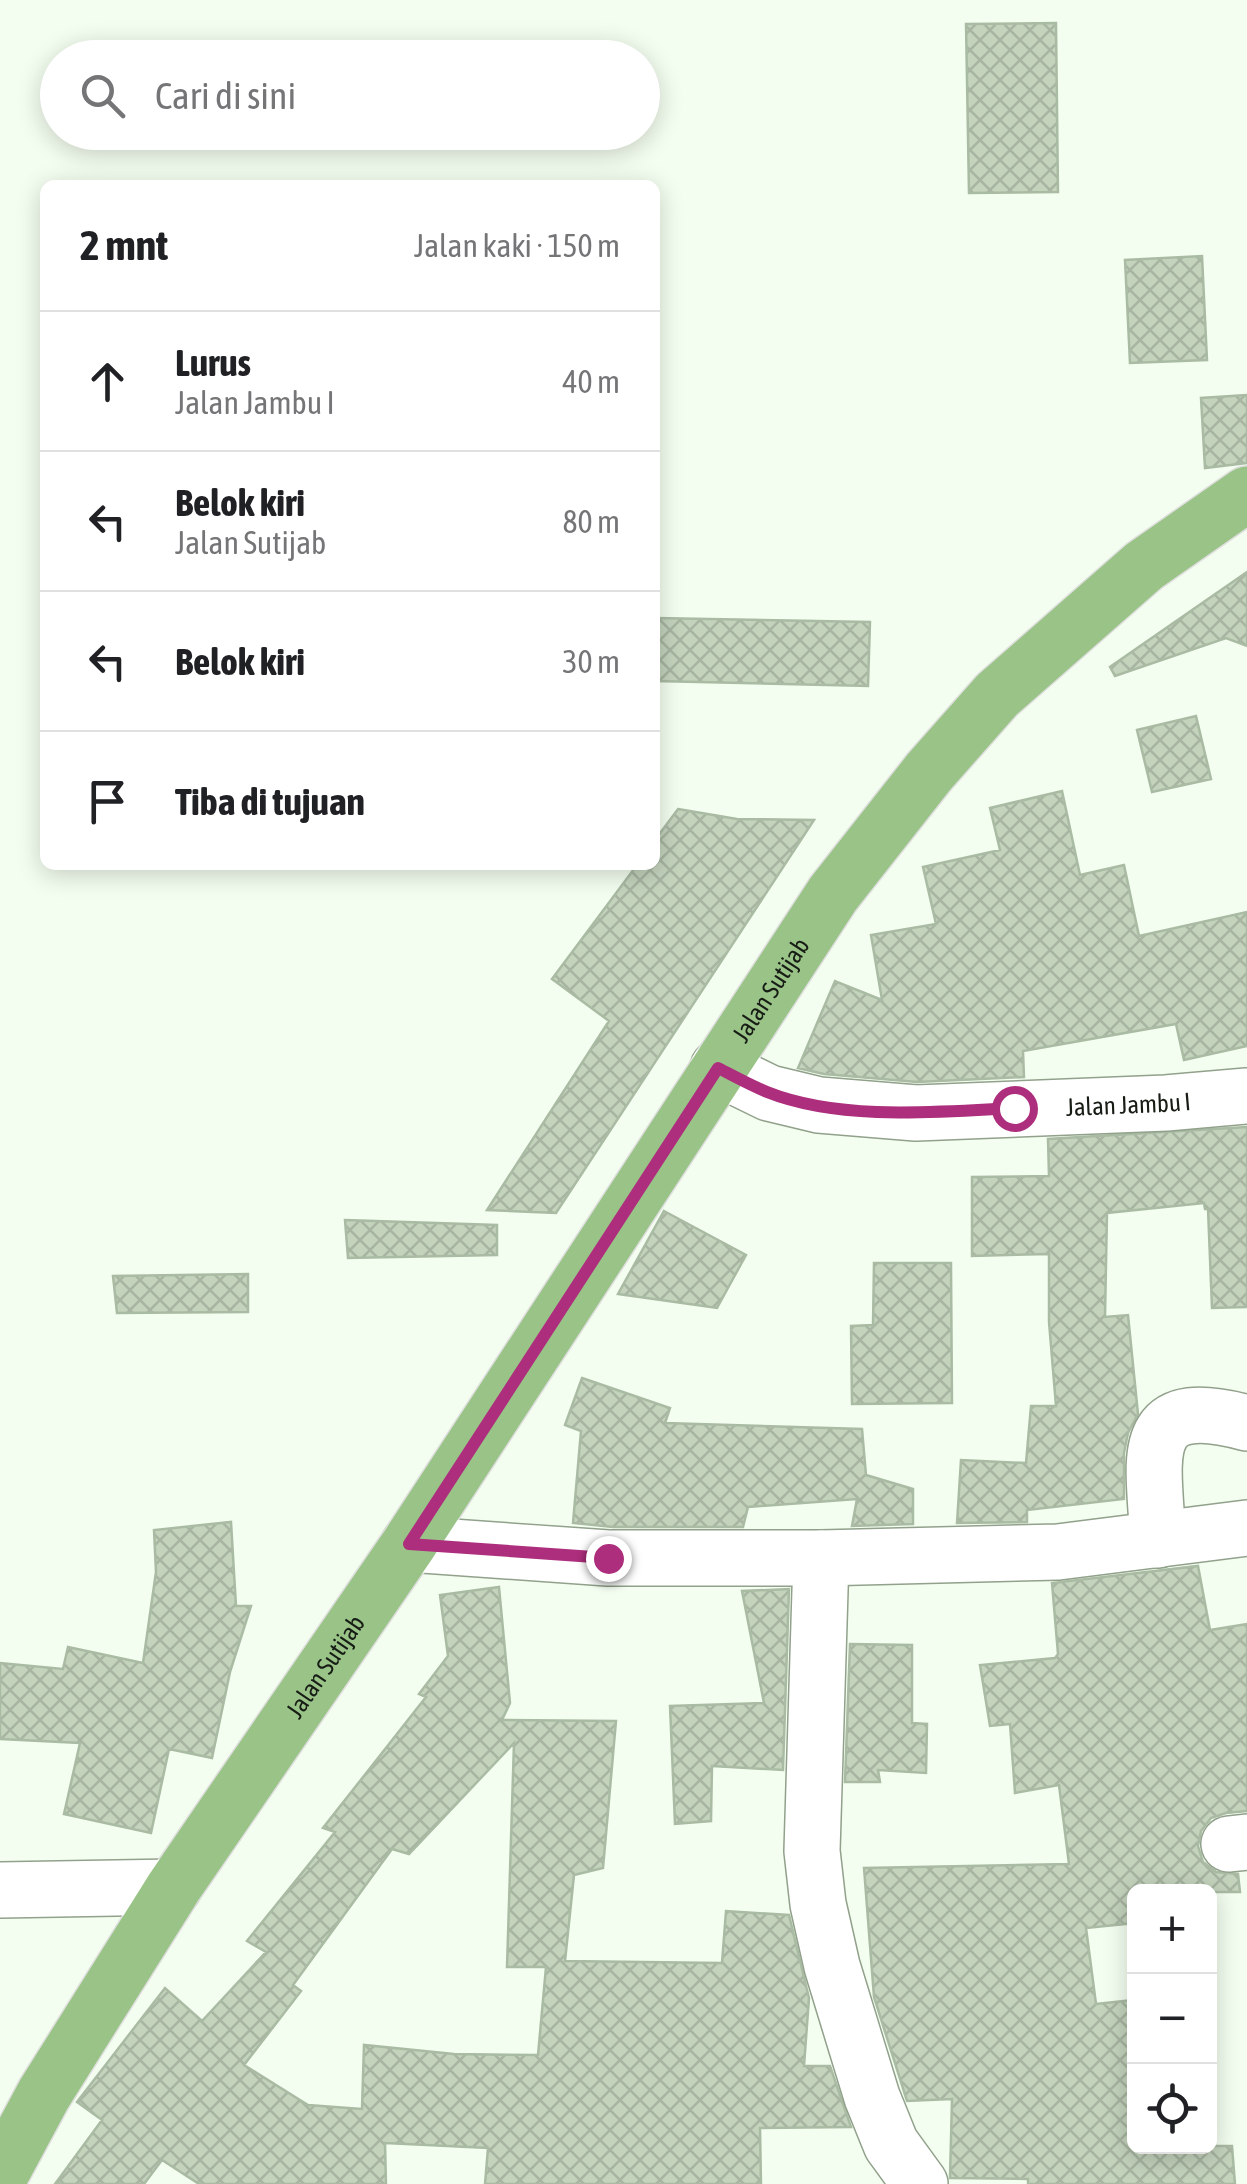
<!DOCTYPE html>
<html lang="id">
<head>
<meta charset="utf-8">
<style>
	:root { --surface:#fff; --page:#f6f6f6; --text:#202124; --muted:#757577; --line:#e0e0e0 }
	body { margin:0; font-family:"Asap Condensed",sans-serif; background:var(--page); color:var(--text) }
	.controls { position:absolute; right:30px; bottom:30px; display:grid; overflow:hidden; border-radius:15px; box-shadow:0 5px 25px #0003 }
	.controls button { width:90px; height:90px; display:grid; place-items:center; padding:0; border:0; border-bottom:2px solid var(--line); background:var(--surface); color:var(--text); font:50px sans-serif }
	.stop { position:absolute; width:30px; height:30px; margin:-22px; border:8px solid #ad2e7c; border-radius:50%; background:#fff }
	.stop.end { background:#ad2e7c; border-color:#fff; box-shadow:0 2px 10px #0008 }
	.list { margin:0; padding:0; list-style:none }
	h2 { display:flex; justify-content:space-between; align-items:center; height:130px; margin:0; padding:0 40px; font-size:42px }
	h2 small { font-size:32px; font-weight:400; color:var(--muted) }
	.list li { display:grid; grid-template-columns:65px 1fr auto; gap:30px; align-items:center; box-sizing:border-box; height:140px; padding:0 40px; border-top:2px solid var(--line) }
	.list b { display:block; font-size:38px; white-space:nowrap }
	.list p { margin:0; font-size:32px; white-space:nowrap; color:var(--muted) }
	.list em { font-size:32px; font-style:normal; color:var(--muted) }
	.icon { flex:none; width:55px; height:55px; fill:none; stroke:currentColor; stroke-width:2; stroke-linecap:round; stroke-linejoin:round }
	.map { position:relative; flex:none; width:1247px; height:2184px; overflow:hidden }
	.search { position:absolute; background:var(--surface); box-shadow:0 5px 25px #0003; left:40px; top:40px; width:620px; height:110px; display:flex; align-items:center; gap:25px; box-sizing:border-box; padding:0 35px; border-radius:55px; color:var(--muted); font-size:38px }
	.panel { position:absolute; background:var(--surface); box-shadow:0 5px 25px #0003; left:40px; top:180px; width:620px; height:690px; border-radius:15px }
	.map>svg:first-child { display:block }
	.building { fill:url(#building-cross-hatch); stroke:#aabba4; stroke-width:2.5; fill-rule:evenodd }
	.lines { fill:none; stroke-linecap:round; stroke-linejoin:round }
	.minor-casing { stroke:#91a18b; stroke-width:58 }
	.major-casing { stroke:#dfdfde; stroke-width:58 }
	.minor { stroke:#fff; stroke-width:55 }
	.major { stroke:#9ac388; stroke-width:55 }
	.route { stroke:#ad2e7c; stroke-width:12 }
	.labels { text-anchor:middle; stroke-width:10; stroke-linejoin:round; paint-order:stroke }
	.street-label { font-size:25px; fill:#171d15; stroke:#f4fef0 }
</style>
</head>
<body>
<div class="map">
<svg width="1247" height="2184" viewBox="0 0 1247 2184">
	<defs>
		<pattern id="building-cross-hatch" width="8" height="8" patternUnits="userSpaceOnUse" patternTransform="scale(2.5)"><rect width="8" height="8" fill="#c3d3bc"/><path d="M0 0l8 8M0 8l8-8" fill="none" stroke="#a7b5a1"/></pattern>
	</defs>
	<rect width="100%" height="100%" fill="#f4fef0"/>
	<path class="building" d="M1056 23 1058 192 969 193 966 24Z
		M1202 256 1207 360 1130 363 1125 260Z
		M1247 395V463L1205 468 1201 398Z
		M1247 572V646L1226 638 1115 676 1110 667Z
		M655 618 870 622 868 686 655 681Z
		M1196 716 1211 779 1152 792 1137 730Z
		M1062 791 1080 875 1124 865 1139 936 1247 912V1046L1184 1060 1176 1024 1023 1051 1024 1077 917 1082 824 1074 798 1068 835 981 882 1000 871 935 936 924 923 867 1000 850 990 808Z
		M678 809 737 819 814 820 556 1213 487 1210 609 1021 552 979 637 865H655V840Z
		M1247 1127V1307L1212 1308 1208 1209H1205L1204 1203 1107 1213 1105 1317 1128 1315 1138 1414 1128 1433 1124 1453V1499L1027 1510V1522L957 1523 961 1460 1026 1463 1031 1406H1056L1049 1322V1254L972 1256V1177L1049 1176 1048 1139Z
		M664 1211 746 1255 717 1308 618 1294Z
		M345 1220 497 1225V1255L348 1258Z
		M874 1263H951L952 1403 852 1404 851 1326 873 1325Z
		M248 1274V1312L117 1313 113 1276Z
		M582 1378 670 1408 665 1423 862 1429 866 1475 913 1489V1524L852 1526 857 1499 748 1507 743 1527H613L573 1523 581 1431 565 1425Z
		M231 1522 236 1606H251L230 1672 212 1758 169 1749 151 1833 64 1814 80 1743 0 1739V1663L63 1669 68 1647 143 1663 156 1572 154 1530Z
		M1198 1566 1210 1630 1247 1624V1811L1226 1813 1211 1818 1201 1831 1198 1846 1203 1862 1216 1872 1238 1874 1240 1892H1134V1923L1086 1928 1096 2004 1134 2000V2146H1232L1235 2184H1028V2179L950 2178 952 2099 907 2101 874 1997 864 1868 1069 1864 1059 1785 1015 1793 1010 1724 990 1726 980 1665 1055 1658 1058 1654 1052 1583Z
		M499 1587 510 1703 502 1720 616 1721 603 1868 574 1875 565 1961 722 1963 726 1911 789 1915 809 1998 804 2066H830L851 2127 760 2128 761 2184H485L488 2148 385 2143 386 2184H199L162 2160 144 2184H55L102 2120 77 2102 165 1988 202 2021 266 1952 247 1941 335 1832 323 1828 426 1697 419 1694 448 1656 440 1595ZM514 1743 507 1967H546L538 2055 454 2054 364 2045 362 2109 308 2105 244 2065 301 1991 293 1985 392 1849 409 1854Z
		M789 1589 783 1770 712 1766 711 1821 675 1824 670 1706 764 1703 742 1591Z
		M850 1644 912 1645V1723L927 1724 926 1773 878 1770 880 1782H845Z"/>
	<g class="lines">
		<g class="minor-casing">
			<g id="minor">
				<path id="s1" d="M718 1068 769 1093 819 1105 916 1113 1166 1103 1247 1096"/>
				<path d="M1158 1540C1154 1459 1134 1392 1247 1423"/>
				<path d="M409 1544 608 1558H821L1058 1552 1247 1528"/>
				<path d="M821 1558 812 1851 818 1904 832 1966 872 2097 891 2144 920 2184"/>
				<path d="M1229 1844 1247 1842"/>
				<path d="M0 1890 174 1887"/>
			</g>
		</g>
		<g class="major-casing">
			<g id="major">
				<path id="s2" d="M0 2176 44 2094 174 1887 409 1544 833 894 929 772 997 695 1144 566 1247 494"/>
			</g>
		</g>
		<use href="#minor" class="minor"/>
		<use href="#major" class="major"/>
	</g>
	<g class="lines">
		<path class="route" d="M608 1558 409 1544 718 1068C734 1076 750 1085 767 1092 840 1121 937 1112 1014 1108"/>
	</g>
	<g class="labels">
		<g class="street-label">
			<text dy="9" stroke="none"><textPath href="#s2" startOffset="1415">Jalan Sutijab</textPath></text>
			<text dy="9" stroke="none"><textPath href="#s1" startOffset="418">Jalan Jambu I</textPath></text>
			<text dy="9" stroke="none"><textPath href="#s2" startOffset="605">Jalan Sutijab</textPath></text>
		</g>
	</g>
</svg>
<div class="controls">
<button>+</button>
<button>−</button>
<button><svg class="icon" aria-label="locate" viewBox="0 0 24 24"><circle cx="12" cy="12" r="6"/><path d="M12 2v4M12 18v4M2 12h4M18 12h4"/></svg></button>
</div>
<div class="stop" style="left:1014px;top:1108px"></div>
<div class="stop end" style="left:608px;top:1558px"></div>
<div class="search"><svg class="icon" aria-label="search" viewBox="0 0 24 24"><circle cx="10" cy="10" r="6"/><path d="M15 15l6 6"/></svg>Cari di sini</div>
<section class="panel">
<h2>2 mnt<small>Jalan kaki · 150 m</small></h2>
<ul class="list">
<li><svg class="icon" aria-label="ahead" viewBox="0 0 24 24"><path d="M12 20V5M6 11l6-6 6 6"/></svg><div><b>Lurus</b><p>Jalan Jambu I</p></div><em>40 m</em></li>
<li><svg class="icon" aria-label="left" viewBox="0 0 24 24"><path d="M17 20v-9H6M10 6l-5 5 5 5"/></svg><div><b>Belok kiri</b><p>Jalan Sutijab</p></div><em>80 m</em></li>
<li><svg class="icon" aria-label="left" viewBox="0 0 24 24"><path d="M17 20v-9H6M10 6l-5 5 5 5"/></svg><div><b>Belok kiri</b></div><em>30 m</em></li>
<li><svg class="icon" aria-label="arrive" viewBox="0 0 24 24"><path d="M6 21V4h12l-3 4 3 4H6"/></svg><div><b>Tiba di tujuan</b></div></li>
</ul>
</section>
</div>
</body>
</html>
